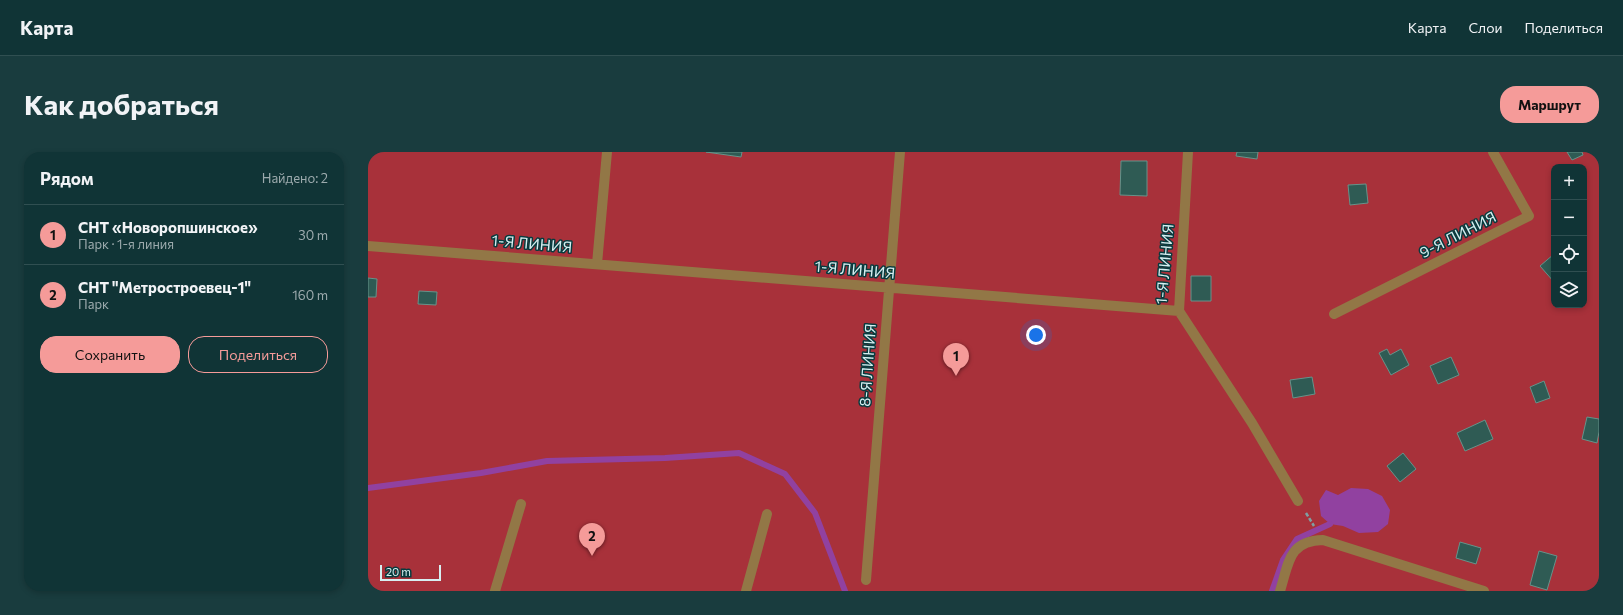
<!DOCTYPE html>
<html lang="ru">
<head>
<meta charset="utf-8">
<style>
	:root { --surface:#103436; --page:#193c3e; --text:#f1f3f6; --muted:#9caaad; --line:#304f51; --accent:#f59b99 }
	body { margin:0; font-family:Commissioner,sans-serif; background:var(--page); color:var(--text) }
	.controls { position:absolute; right:12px; top:12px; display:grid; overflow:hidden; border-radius:8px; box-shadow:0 2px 6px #0003 }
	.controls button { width:36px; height:36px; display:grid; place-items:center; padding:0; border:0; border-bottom:1px solid var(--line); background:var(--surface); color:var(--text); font:20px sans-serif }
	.scale { position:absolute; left:12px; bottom:10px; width:61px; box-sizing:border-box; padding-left:4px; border:2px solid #d7eff1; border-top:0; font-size:11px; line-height:14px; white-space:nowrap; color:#d7eff1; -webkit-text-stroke:3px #073b3e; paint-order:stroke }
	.you { position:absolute; left:668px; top:183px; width:14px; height:14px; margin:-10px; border:3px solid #fff; border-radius:50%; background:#1a73e8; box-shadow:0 0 0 6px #1a73e833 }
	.badge { display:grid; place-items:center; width:26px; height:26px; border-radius:50%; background:var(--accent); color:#111; font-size:13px; font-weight:700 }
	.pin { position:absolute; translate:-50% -33px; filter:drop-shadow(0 1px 2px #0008) }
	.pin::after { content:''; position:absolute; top:21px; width:14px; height:12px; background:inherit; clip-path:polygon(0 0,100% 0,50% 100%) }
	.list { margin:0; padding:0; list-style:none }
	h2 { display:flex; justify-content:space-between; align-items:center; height:52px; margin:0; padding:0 16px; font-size:17px }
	h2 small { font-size:13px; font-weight:400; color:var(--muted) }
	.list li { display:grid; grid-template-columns:26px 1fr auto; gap:12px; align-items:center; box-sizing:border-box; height:60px; padding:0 16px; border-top:1px solid var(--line) }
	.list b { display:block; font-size:15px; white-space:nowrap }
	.list p { margin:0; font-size:13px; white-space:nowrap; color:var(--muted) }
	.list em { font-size:13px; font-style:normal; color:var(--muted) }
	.actions { display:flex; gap:8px; padding:12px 16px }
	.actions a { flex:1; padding:9px 0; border:1px solid var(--accent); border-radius:16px; text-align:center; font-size:14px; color:var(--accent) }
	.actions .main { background:var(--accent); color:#111 }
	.icon { flex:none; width:22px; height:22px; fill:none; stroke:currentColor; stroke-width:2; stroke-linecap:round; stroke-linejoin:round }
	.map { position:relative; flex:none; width:1231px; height:439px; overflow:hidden; border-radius:16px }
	header { display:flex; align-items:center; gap:24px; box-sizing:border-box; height:56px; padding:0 20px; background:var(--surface); border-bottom:1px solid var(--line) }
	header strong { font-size:19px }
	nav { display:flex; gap:22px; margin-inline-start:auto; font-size:14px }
	.intro { display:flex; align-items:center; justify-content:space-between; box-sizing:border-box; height:96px; padding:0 24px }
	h1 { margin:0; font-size:28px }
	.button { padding:10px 18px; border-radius:16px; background:var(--accent); color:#111; font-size:14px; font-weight:700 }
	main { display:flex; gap:24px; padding:0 24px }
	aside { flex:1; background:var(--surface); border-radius:16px; box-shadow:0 2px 6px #0003 }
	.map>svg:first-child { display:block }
	.green { fill:#a8313a; fill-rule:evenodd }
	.water { fill:#9141a0 }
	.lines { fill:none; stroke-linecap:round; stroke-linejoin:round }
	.stream { stroke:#9141a0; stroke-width:6 }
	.building { fill:#2f5b54; stroke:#66938a }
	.path { stroke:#7ea1a4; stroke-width:2.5; stroke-dasharray:4 2; stroke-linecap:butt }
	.minor { stroke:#927746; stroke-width:10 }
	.labels { text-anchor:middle; stroke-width:3; stroke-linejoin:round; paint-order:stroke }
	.street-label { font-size:15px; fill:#d7eff1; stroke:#073b3e }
</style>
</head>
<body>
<header>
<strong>Карта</strong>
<nav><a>Карта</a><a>Слои</a><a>Поделиться</a></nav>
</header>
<div class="intro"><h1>Как добраться</h1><a class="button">Маршрут</a></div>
<main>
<aside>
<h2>Рядом<small>Найдено: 2</small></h2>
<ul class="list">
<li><span class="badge">1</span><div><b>СНТ «Новоропшинское»</b><p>Парк · 1-я линия</p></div><em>30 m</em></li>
<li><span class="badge">2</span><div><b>СНТ &quot;Метростроевец-1&quot;</b><p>Парк</p></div><em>160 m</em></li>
</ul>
<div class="actions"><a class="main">Сохранить</a><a>Поделиться</a></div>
</aside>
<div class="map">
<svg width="1231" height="439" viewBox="0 0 1231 439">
	<rect width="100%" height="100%" fill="#154548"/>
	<path class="green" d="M0 0H1231V439H0ZM1186 15H1216V153H1186Z"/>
	<path class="water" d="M983 336 1000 337 1014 344 1022 358 1020 372 1010 380 991 381 975 374 962 372 953 364 951 349 958 338 970 343Z"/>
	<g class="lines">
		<path class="stream" d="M0 336 113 321 179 309 297 306 371 301 417 322 447 361 477 439
			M904 439 915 408 929 387 962 372"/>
	</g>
	<path class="building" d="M338 0H374L373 5Z
		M869 0H890L889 7 868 4Z
		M1199 0H1214L1215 3 1204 8Z
		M753 9H779V44L752 43Z
		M998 32 1000 51 982 53 980 33Z
		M1186 102V130L1172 114Z
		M823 124H843V149H823Z
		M0 126 9 127 8 145H0Z
		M51 139 69 140 68 153 50 152Z
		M1019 197 1022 203 1033 197 1041 213 1023 223 1011 201Z
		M1083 205 1091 223 1070 232 1062 214Z
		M944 225 947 242 925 246 922 228Z
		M1176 229 1182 246 1168 251 1162 235Z
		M1219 265 1231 267V280L1229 291 1214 287Z
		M1117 268 1125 287 1097 299 1089 281Z
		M1035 301 1048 317 1032 330 1019 314Z
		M1092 390 1113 396 1108 412 1088 406Z
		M1171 399 1189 404 1179 438 1162 433Z"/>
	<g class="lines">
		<path class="path" d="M938 361 946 374"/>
		<path class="minor" d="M0 94 811 159
			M229 112 239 0
			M811 159 884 271 930 349
			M811 159 820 0
			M966 162 1161 64 1125 0
			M498 428 532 0
			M127 439 153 352
			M378 439 399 362
			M912 439C921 411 920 389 955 388L1116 439"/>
	</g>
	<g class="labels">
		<g class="street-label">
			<text transform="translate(1090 83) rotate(-27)" y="5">9-Я ЛИНИЯ</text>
			<text transform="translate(164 92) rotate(5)" y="5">1-Я ЛИНИЯ</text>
			<text transform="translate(797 112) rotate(-85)" y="5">1-Я ЛИНИЯ</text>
			<text transform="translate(487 118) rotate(5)" y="5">1-Я ЛИНИЯ</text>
			<text transform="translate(500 213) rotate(-86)" y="5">8-Я ЛИНИЯ</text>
		</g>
	</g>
</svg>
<div class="controls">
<button>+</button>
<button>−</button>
<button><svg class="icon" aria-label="locate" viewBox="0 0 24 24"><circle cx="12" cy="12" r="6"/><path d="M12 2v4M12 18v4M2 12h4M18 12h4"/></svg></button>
<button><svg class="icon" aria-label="layers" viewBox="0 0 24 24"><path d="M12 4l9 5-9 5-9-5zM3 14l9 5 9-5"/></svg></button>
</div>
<div class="scale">20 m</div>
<div class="you"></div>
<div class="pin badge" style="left:588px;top:224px">1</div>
<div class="pin badge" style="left:224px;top:404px">2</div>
</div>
</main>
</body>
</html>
